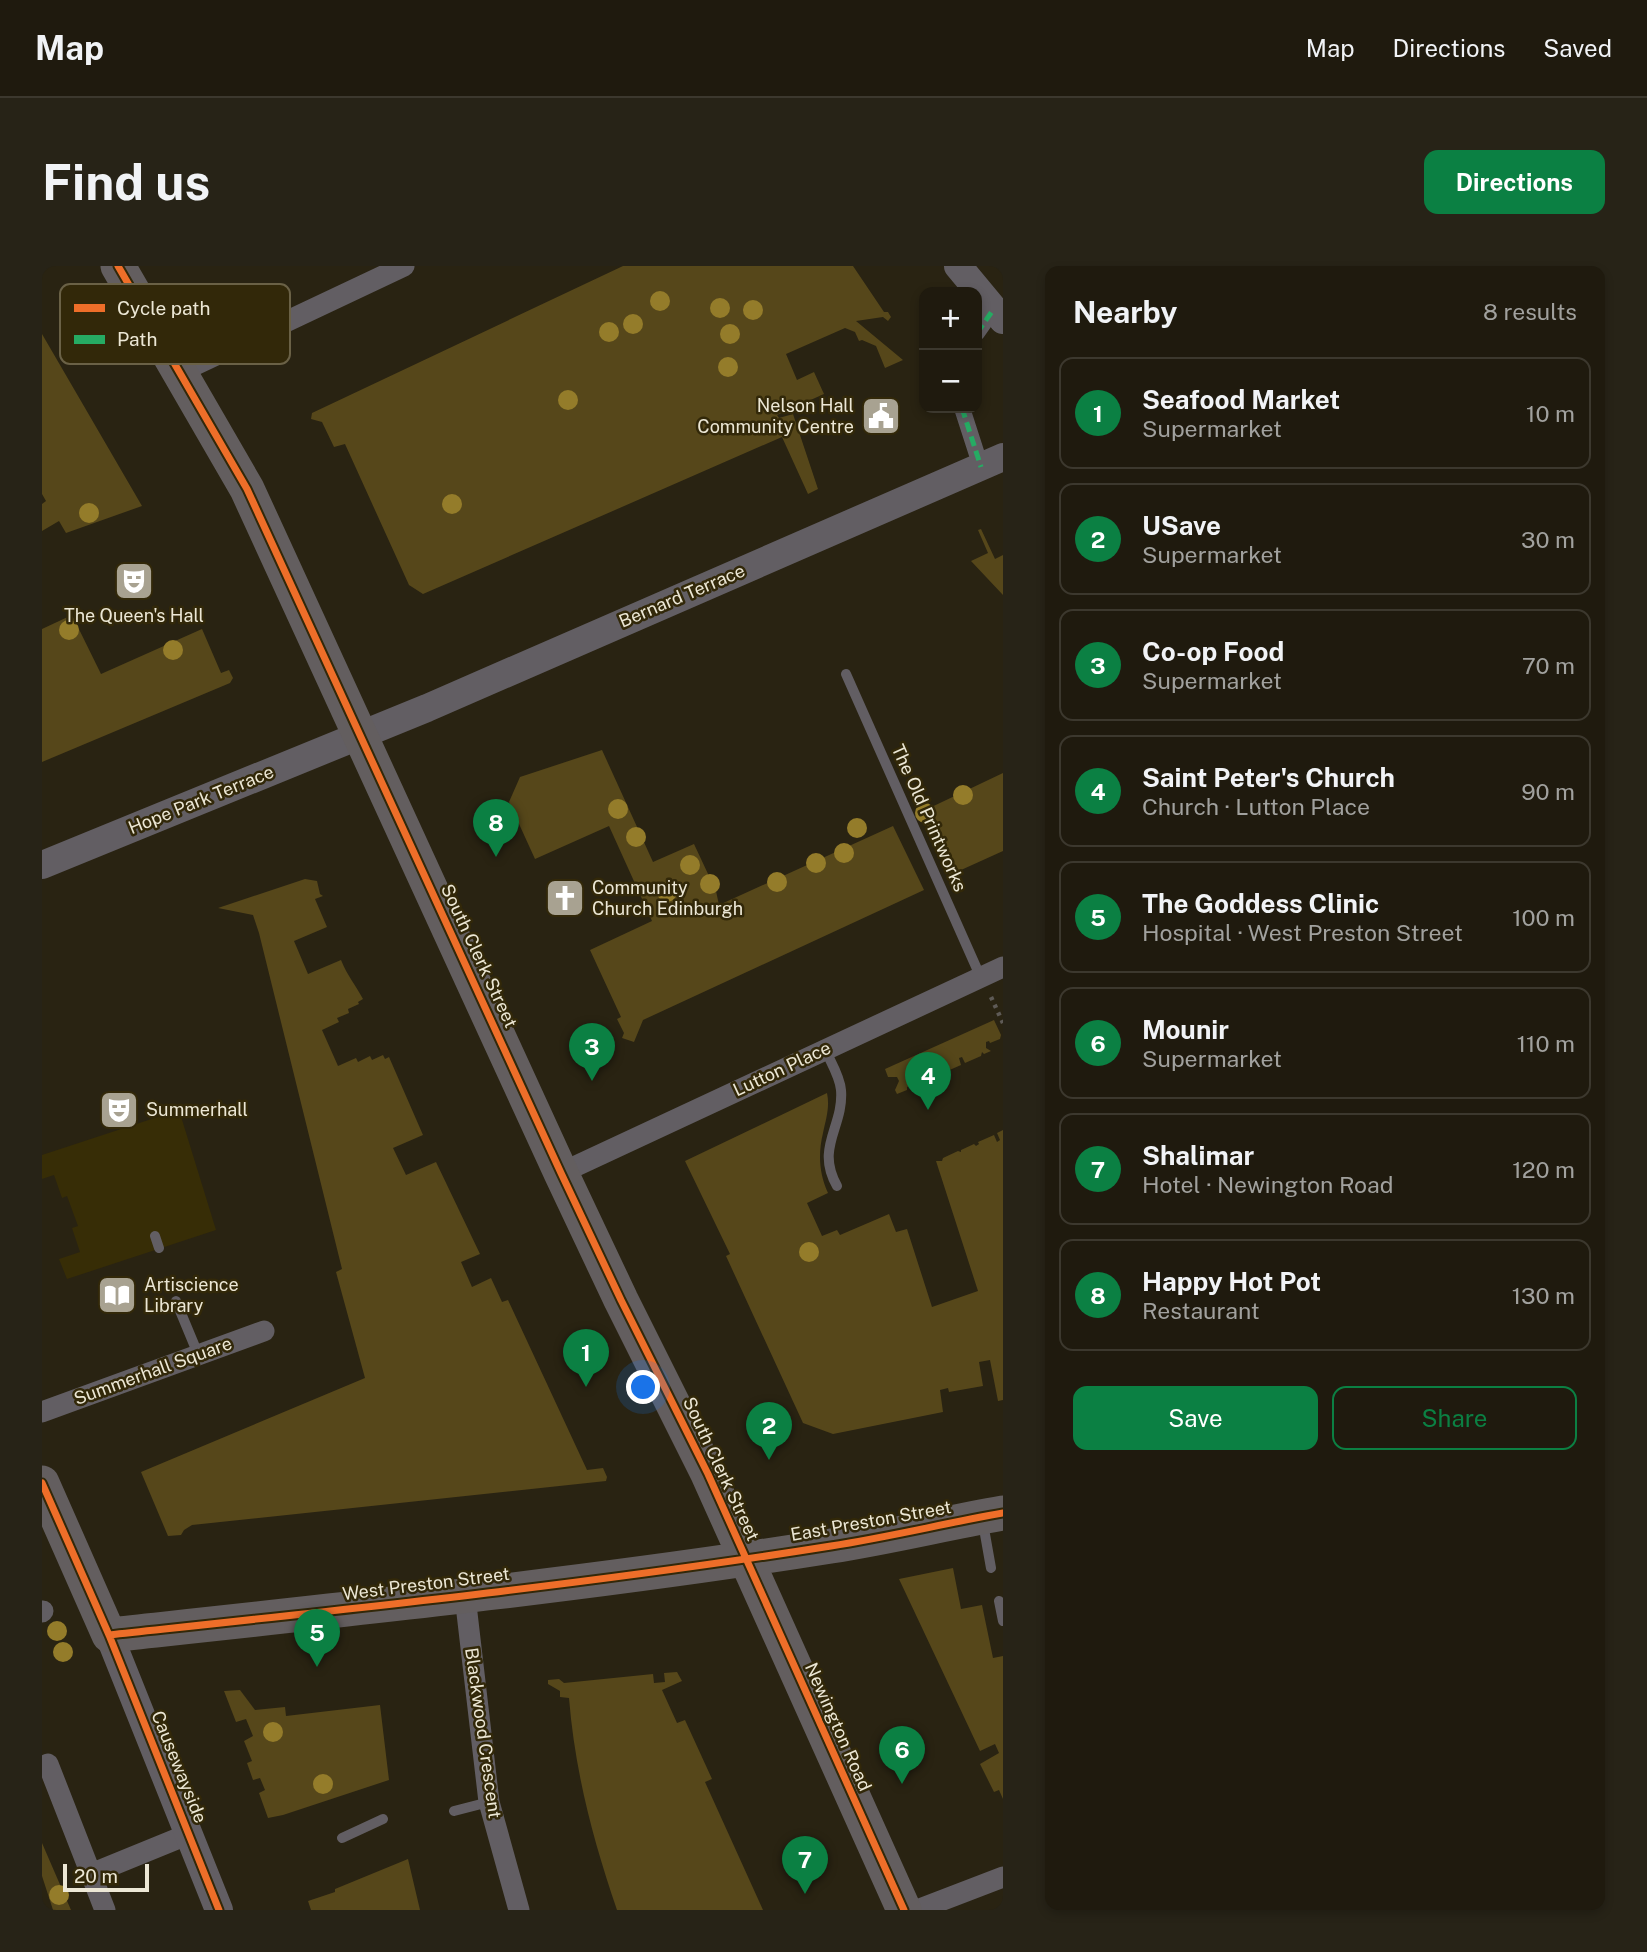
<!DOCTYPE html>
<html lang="en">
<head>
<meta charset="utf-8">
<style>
	:root { --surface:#1f1a0e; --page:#272317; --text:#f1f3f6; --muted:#a1a19e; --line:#3c382e; --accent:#0b8043 }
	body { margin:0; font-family:"Public Sans",sans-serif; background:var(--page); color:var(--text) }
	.controls { position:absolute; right:21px; top:21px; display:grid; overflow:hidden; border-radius:14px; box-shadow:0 4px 10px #0003 }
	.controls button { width:63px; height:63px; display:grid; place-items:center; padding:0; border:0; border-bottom:2px solid var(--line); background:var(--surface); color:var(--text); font:35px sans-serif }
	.scale { position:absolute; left:21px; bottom:18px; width:86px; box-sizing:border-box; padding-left:7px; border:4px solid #ece7d5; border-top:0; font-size:19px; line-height:24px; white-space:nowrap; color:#ece7d5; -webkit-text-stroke:5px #322809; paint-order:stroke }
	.you { position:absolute; left:602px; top:1122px; width:24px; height:24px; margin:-18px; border:5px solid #fff; border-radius:50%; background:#1a73e8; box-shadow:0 0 0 10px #1a73e833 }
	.badge { display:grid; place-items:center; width:46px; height:46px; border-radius:50%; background:var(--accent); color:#fff; font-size:23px; font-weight:700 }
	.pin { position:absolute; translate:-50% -58px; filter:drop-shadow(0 2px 4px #0008) }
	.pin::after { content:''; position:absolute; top:37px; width:24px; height:21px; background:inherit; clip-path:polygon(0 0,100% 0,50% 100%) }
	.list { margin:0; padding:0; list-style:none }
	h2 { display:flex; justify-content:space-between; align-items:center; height:91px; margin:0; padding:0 28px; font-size:30px }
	h2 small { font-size:23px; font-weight:400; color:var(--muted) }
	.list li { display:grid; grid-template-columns:46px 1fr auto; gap:21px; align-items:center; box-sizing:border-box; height:112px; margin:0 14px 14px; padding:0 14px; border:2px solid var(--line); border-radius:14px }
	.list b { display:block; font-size:26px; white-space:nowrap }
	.list p { margin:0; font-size:23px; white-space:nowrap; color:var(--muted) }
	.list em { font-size:23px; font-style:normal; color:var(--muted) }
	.actions { display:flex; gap:14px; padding:21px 28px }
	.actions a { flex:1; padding:16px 0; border:2px solid var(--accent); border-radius:14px; text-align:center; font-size:24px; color:var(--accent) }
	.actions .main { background:var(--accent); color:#fff }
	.map { position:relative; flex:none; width:961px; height:1644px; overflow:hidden; border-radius:14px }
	header { display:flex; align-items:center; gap:42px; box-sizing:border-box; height:98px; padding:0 35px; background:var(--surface); border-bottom:2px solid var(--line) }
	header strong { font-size:33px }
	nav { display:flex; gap:38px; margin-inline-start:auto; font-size:24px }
	.intro { display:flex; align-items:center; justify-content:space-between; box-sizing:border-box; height:168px; padding:0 42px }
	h1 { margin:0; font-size:49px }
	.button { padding:18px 32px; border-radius:14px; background:var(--accent); color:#fff; font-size:24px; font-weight:700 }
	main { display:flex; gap:42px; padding:0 42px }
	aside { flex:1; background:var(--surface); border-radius:14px; box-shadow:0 4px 10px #0003 }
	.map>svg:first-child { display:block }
	.built { fill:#372d06 }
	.green { fill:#56471a }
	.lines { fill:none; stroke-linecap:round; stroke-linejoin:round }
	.path { stroke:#5e5a56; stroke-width:4.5; stroke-dasharray:3.5 5; stroke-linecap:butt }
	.service { stroke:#625e63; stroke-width:10 }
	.pedestrian { stroke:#625e63; stroke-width:16 }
	.minor { stroke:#625e63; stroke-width:21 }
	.tertiary { stroke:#625e63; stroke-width:28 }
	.primary { stroke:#635e5f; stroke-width:35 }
	.quiet { stroke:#26ab63; stroke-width:5; stroke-dasharray:10 5; stroke-linecap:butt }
	.cycleway-casing { stroke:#322809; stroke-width:11 }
	.cycleway { stroke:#ee6e29; stroke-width:7 }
	.tree { fill:#947c2a }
	.labels { text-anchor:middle; stroke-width:5; stroke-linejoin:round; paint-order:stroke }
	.poi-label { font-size:18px; fill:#ece7d5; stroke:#322809; text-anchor:start }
	.street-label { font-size:18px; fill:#ece7d5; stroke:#322809 }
	.key { fill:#322809; stroke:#6a6146; stroke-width:2 }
	.key-label { font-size:19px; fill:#ece7d5 }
</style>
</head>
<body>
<header>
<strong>Map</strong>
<nav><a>Map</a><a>Directions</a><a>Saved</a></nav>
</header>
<div class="intro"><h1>Find us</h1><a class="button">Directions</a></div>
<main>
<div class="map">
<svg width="961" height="1644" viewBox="0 0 961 1644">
	<rect width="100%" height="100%" fill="#292312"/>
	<path class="built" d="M137 844 174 964 25 1013 17 993 38 986 30 962 36 960 25 930 20 932 12 909 0 913V889Z"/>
	<path class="green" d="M581 0H811L842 46H846L849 51 846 55 841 51 814 55 861 94 843 102 834 80 820 74 817 75 813 66 803 62 744 88 755 114 772 106 782 128 735 149 737 152 751 148 776 223 766 228 740 171 381 328 367 319 303 178 292 181 280 156 269 153 270 147Z
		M0 68 100 240 24 267 17 255 0 265V238L4 235 0 228Z
		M939 263 953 293 961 289V329L929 295 946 287 936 264Z
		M30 349 59 408 160 363 179 407 187 404 191 412 188 417 0 496V363Z
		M560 484 611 596 652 578 674 625 677 639 851 560 882 624 601 754 592 776 580 772 582 767 575 753 579 751 548 684 610 655 567 560 493 593 467 536 478 511Z
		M961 507V585L908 609 879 546Z
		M263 613 275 615 278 628 281 630 273 633 285 661 252 675 266 708 299 694C306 711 313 718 321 733L316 736 317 738 306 743 307 747 295 752 297 756 280 764 296 800 314 792 316 796 328 790 330 794 341 789 343 793 347 791 381 869 351 882 364 909 394 896 438 988 419 996 430 1021 449 1012 460 1036 466 1034 545 1204 561 1202 565 1211 564 1215 150 1259 142 1264 139 1269 126 1270 99 1206 323 1112 294 1006 300 1003 217 667 211 649 176 642Z
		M952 754 959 769 958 773 948 777 947 775 944 776V782L949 785 942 788 940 786 939 790 923 797 920 791 917 792 919 799 903 806 899 805 900 808 886 814 885 812 882 813 883 816 869 822 868 820 865 821V824L855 828 853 824 857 815 855 811H846L843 803Z
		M785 827C788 841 784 853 781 867 776 888 777 907 786 927L765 937 780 970 795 964 798 969 847 948 854 966 865 963 890 1041 936 1025 894 895H900L901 892 916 885 919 886V884L932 878 934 880 937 878 936 876 952 869 955 876 958 874 955 867 961 864V1134L956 1135 948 1094 937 1096 941 1120 907 1126 906 1122 898 1124 901 1146 791 1168 761 1157 684 990 688 988 643 895Z
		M911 1302 919 1343 940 1339 951 1392 961 1390V1533L957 1524 952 1526 938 1498 957 1487 953 1478 938 1485 857 1313Z
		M635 1406 640 1415 620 1424 635 1457 643 1454 670 1513 663 1516 721 1644H575C551 1574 533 1506 527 1432L518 1431V1425L506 1418V1414L517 1413 522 1417 611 1408 612 1417 623 1416 622 1407Z
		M198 1424 213 1444 243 1441 244 1450 338 1439 347 1514 241 1549 226 1552 217 1527 223 1524 218 1512 211 1514 205 1497 210 1495 202 1475 211 1470 204 1453 194 1456 182 1425Z
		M0 1577 29 1644H11L0 1610Z
		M366 1593 378 1644H269L266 1635 293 1626V1623Z"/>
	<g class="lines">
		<path class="path" d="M949 731 961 757"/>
		<path class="service" d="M804 408 939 712
			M783 783C788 795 798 810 799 824 802 861 773 881 795 920
			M113 970 117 982
			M134 1035 156 1088
			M941 1257 949 1302
			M957 1335 961 1355
			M412 1545 447 1536
			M300 1572 341 1553"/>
		<path class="pedestrian" d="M935 67 951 44
			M920 142 939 201"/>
		<path class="minor" d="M138 106 362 0
			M519 907 961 701
			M0 1146 222 1065
			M423 1330 447 1536 477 1644
			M0 1346 1 1345
			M6 1498 63 1644
			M49 1608 147 1568
			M875 1644 961 1611"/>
		<path class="tertiary" d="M916 0 961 54
			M0 599 385 442 961 191
			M67 1369 177 1644"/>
		<path class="primary" d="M76 0 205 223 519 907 579 1034 666 1208 862 1644
			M0 1217 67 1369C308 1343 550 1318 789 1280 847 1271 904 1257 961 1247"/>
		<path class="quiet" d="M935 67 951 44
			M920 142 939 201"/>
		<g class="cycleway-casing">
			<path id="cycleway" d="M76 0 205 223 519 907 579 1034 666 1208 862 1644
				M0 1217 67 1369 177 1644
				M67 1369C308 1343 550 1318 789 1280 847 1271 904 1257 961 1247"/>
		</g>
		<use href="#cycleway" class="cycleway"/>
	</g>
	<g class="tree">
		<circle cx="618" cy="35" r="10"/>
		<circle cx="678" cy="42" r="10"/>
		<circle cx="711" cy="44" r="10"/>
		<circle cx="591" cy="58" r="10"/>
		<circle cx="567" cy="66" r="10"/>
		<circle cx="688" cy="68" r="10"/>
		<circle cx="686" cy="101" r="10"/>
		<circle cx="526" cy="134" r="10"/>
		<circle cx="410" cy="238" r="10"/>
		<circle cx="47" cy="247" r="10"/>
		<circle cx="27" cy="364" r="10"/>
		<circle cx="131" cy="384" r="10"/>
		<circle cx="921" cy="529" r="10"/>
		<circle cx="576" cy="543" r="10"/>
		<circle cx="883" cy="547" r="10"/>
		<circle cx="815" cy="562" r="10"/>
		<circle cx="594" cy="571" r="10"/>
		<circle cx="802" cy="587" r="10"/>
		<circle cx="774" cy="597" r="10"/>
		<circle cx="648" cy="599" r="10"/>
		<circle cx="735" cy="616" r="10"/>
		<circle cx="668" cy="618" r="10"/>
		<circle cx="625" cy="626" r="10"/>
		<circle cx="767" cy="986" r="10"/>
		<circle cx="15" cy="1365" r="10"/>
		<circle cx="21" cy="1386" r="10"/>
		<circle cx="231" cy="1466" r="10"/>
		<circle cx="281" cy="1518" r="10"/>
		<circle cx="17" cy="1629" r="10"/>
	</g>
	<defs>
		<g id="civic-square" transform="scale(2.0125)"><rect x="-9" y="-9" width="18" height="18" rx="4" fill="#a8a291" stroke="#322809"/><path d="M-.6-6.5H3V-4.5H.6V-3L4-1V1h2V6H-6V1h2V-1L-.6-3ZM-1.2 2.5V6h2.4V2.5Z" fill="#fff"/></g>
		<g id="theatre-square" transform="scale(2.0125)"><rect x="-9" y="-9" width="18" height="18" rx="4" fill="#a8a291" stroke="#322809"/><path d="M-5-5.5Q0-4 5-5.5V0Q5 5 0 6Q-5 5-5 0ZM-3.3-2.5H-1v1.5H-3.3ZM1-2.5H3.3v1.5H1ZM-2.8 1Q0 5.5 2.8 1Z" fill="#fff"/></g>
		<g id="church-square" transform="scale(2.0125)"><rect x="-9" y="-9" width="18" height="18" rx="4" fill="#a8a291" stroke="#322809"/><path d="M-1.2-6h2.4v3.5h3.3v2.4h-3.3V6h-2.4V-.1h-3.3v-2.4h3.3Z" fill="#fff"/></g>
		<g id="library-square" transform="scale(2.0125)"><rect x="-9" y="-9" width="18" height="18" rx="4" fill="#a8a291" stroke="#322809"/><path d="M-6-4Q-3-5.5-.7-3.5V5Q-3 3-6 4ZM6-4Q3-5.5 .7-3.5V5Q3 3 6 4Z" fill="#fff"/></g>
	</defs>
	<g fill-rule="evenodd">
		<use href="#civic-square" x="839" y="150"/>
		<use href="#theatre-square" x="92" y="315"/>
		<use href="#church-square" x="523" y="632"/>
		<use href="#theatre-square" x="77" y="844"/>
		<use href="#library-square" x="75" y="1029"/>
	</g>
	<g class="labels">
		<g class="poi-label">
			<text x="812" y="146" text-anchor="end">Nelson Hall<tspan x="812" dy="21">Community Centre</tspan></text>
			<text x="92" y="356" text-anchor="middle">The Queen's Hall</text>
			<text x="550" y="628">Community<tspan x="550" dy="21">Church Edinburgh</tspan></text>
			<text x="104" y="850">Summerhall</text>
			<text x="102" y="1025">Artiscience<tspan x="102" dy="21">Library</tspan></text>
		</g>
		<g class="street-label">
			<text transform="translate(640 330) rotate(-23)" y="6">Bernard Terrace</text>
			<text transform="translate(159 534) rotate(-22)" y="6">Hope Park Terrace</text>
			<text transform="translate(887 552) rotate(66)" y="6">The Old Printworks</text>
			<text transform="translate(437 690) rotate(65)" y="6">South Clerk Street</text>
			<text transform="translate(740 803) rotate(-25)" y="6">Lutton Place</text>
			<text transform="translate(111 1105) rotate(-20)" y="6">Summerhall Square</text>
			<text transform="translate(679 1203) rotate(65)" y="6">South Clerk Street</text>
			<text transform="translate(829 1255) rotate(-10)" y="6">East Preston Street</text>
			<text transform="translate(384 1318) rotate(-7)" y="6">West Preston Street</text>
			<text transform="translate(796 1461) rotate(66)" y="6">Newington Road</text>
			<text transform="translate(441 1467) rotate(82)" y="6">Blackwood Crescent</text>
			<text transform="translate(137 1501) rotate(68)" y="6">Causewayside</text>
		</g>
	</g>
	<rect x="18" y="18" width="230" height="80" rx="10" class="key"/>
	<rect x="32" y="38" width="31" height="8" fill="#ee6e29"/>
	<rect x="32" y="69" width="31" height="9" fill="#26ab63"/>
	<g class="key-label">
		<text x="75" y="49">Cycle path</text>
		<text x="75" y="80">Path</text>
	</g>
</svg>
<div class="controls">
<button>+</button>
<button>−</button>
</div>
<div class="scale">20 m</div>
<div class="you"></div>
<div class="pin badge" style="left:544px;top:1121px">1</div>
<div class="pin badge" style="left:727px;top:1194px">2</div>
<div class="pin badge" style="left:550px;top:815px">3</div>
<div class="pin badge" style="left:886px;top:844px">4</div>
<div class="pin badge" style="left:275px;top:1401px">5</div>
<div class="pin badge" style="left:860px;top:1518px">6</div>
<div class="pin badge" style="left:763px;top:1628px">7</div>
<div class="pin badge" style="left:454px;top:591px">8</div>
</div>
<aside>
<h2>Nearby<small>8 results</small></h2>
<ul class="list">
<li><span class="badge">1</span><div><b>Seafood Market</b><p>Supermarket</p></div><em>10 m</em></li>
<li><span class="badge">2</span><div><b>USave</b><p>Supermarket</p></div><em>30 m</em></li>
<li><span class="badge">3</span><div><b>Co-op Food</b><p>Supermarket</p></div><em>70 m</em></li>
<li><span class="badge">4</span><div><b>Saint Peter's Church</b><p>Church · Lutton Place</p></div><em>90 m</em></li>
<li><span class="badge">5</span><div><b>The Goddess Clinic</b><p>Hospital · West Preston Street</p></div><em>100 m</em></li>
<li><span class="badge">6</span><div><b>Mounir</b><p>Supermarket</p></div><em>110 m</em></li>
<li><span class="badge">7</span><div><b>Shalimar</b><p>Hotel · Newington Road</p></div><em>120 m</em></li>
<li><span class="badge">8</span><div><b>Happy Hot Pot</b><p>Restaurant</p></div><em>130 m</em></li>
</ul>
<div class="actions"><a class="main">Save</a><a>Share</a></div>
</aside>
</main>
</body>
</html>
